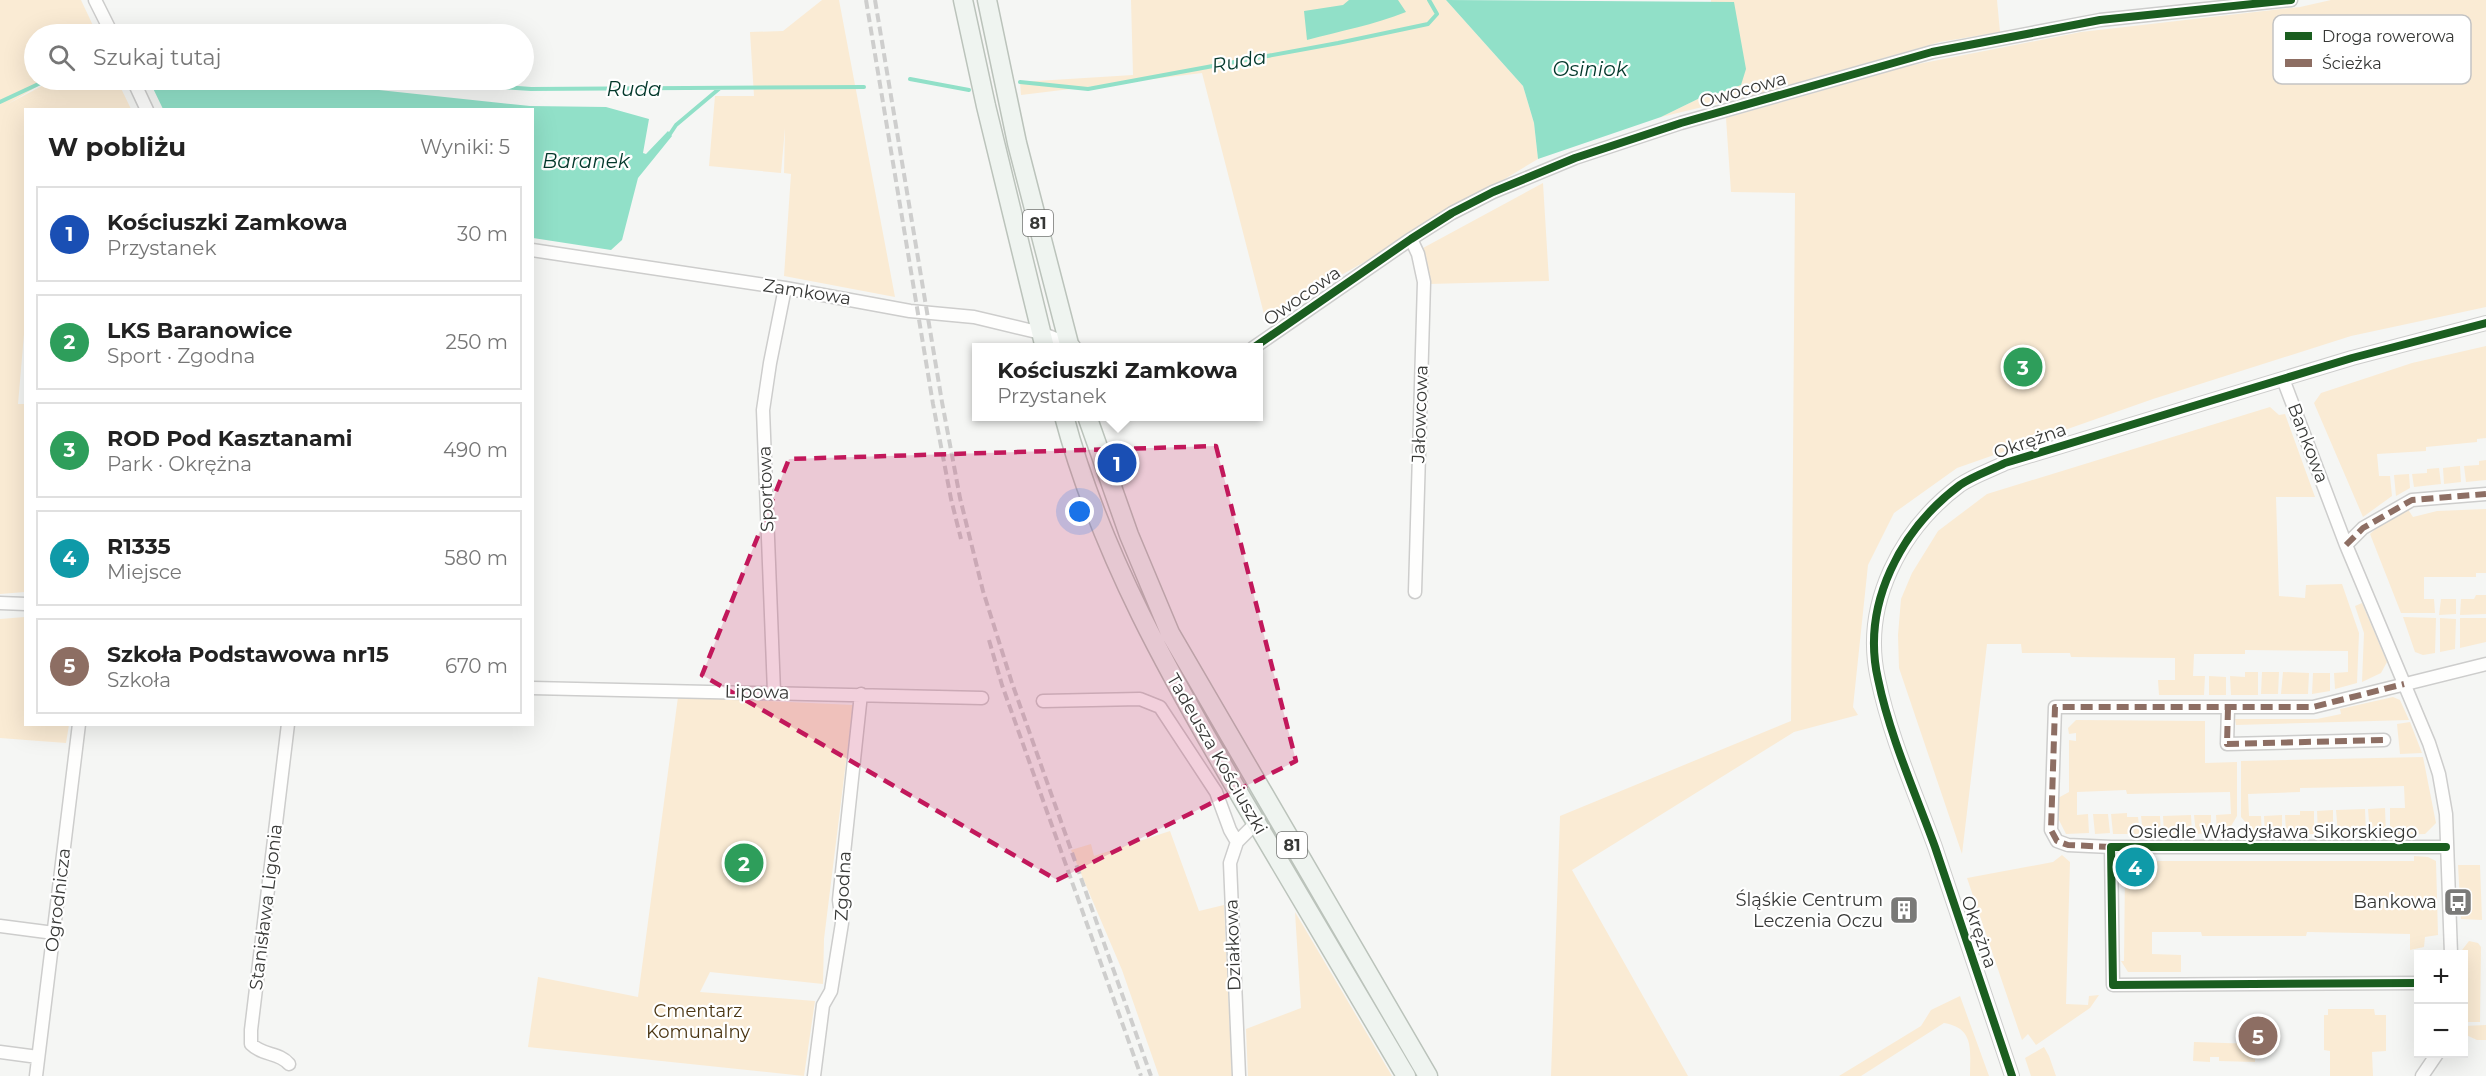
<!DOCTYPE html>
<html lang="pl">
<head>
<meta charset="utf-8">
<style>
	:root { --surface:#fff; --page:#f6f6f6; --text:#222; --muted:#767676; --line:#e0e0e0; --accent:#ea580c }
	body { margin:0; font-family:Montserrat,sans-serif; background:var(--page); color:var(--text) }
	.controls { position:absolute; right:18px; bottom:18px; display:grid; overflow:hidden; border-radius:0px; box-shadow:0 6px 24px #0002 }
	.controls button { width:54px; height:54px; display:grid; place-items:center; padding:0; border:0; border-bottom:2px solid var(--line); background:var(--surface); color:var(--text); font:30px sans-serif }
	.you { position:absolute; left:1080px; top:512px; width:21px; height:21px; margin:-15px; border:4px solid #fff; border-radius:50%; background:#1a73e8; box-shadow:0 0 0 9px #1a73e833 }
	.badge { display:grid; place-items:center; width:39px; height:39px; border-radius:50%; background:var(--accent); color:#fff; font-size:20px; font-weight:700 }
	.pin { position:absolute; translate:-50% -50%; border:3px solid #fff; box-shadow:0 2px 6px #0006 }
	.popup { position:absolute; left:972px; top:343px; width:291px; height:78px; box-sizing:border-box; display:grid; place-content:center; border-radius:0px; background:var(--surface); filter:drop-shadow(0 2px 4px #0005); font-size:20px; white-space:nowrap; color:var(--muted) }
	.popup b { font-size:22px; color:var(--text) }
	.popup::after { content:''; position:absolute; left:50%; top:100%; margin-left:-12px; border:12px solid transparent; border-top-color:var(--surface) }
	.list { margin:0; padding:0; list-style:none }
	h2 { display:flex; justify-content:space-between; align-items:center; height:78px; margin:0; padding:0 24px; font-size:26px }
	h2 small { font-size:20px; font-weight:400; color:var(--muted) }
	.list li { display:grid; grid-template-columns:39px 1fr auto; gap:18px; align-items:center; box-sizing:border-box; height:96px; margin:0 12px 12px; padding:0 12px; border:2px solid var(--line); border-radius:0px }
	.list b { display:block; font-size:22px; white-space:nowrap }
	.list p { margin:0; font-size:20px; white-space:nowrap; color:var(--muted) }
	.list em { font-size:20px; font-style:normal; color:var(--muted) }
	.icon { flex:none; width:33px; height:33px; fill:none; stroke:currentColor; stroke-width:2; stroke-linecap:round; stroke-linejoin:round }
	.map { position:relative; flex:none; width:2486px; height:1076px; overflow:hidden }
	.search { position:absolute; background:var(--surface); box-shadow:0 6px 24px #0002; left:24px; top:24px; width:510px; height:66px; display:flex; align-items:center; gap:15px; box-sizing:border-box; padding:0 21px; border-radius:33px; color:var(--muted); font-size:22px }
	.panel { position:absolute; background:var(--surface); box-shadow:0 6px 24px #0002; left:24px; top:108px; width:510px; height:618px; border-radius:0px }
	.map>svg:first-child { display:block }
	.green { fill:#faebd4 }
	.water { fill:#91e0c8 }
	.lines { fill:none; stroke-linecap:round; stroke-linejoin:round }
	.stream { stroke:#91e0c8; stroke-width:4 }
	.minor-casing { stroke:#cdcdcc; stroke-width:15 }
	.tertiary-casing { stroke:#cdcdcc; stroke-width:16 }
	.primary-casing { stroke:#bbc3bb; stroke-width:21 }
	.minor { stroke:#fefefd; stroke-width:12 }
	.tertiary { stroke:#fefefd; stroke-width:14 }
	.primary { stroke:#eff4f0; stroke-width:18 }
	.rail { stroke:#cececd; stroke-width:4; stroke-dasharray:9 4.5; stroke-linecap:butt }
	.quiet { stroke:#8d6e63; stroke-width:6; stroke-dasharray:12 6; stroke-linecap:butt }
	.cycleway-casing { stroke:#fff; stroke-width:11 }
	.cycleway { stroke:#1b5e20; stroke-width:8 }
	.marked { fill:#c2185b; fill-opacity:0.2; stroke:#c2185b; stroke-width:4.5; stroke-dasharray:12 8; stroke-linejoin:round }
	.labels { text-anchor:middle; stroke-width:4.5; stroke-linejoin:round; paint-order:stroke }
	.shield { fill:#fff; stroke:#737472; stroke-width:1.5 }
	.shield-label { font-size:16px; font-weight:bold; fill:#373836 }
	.street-label { font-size:18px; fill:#373836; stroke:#fff }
	.poi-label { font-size:18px; fill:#373836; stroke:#fff; text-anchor:end }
	.park-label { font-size:18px; fill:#4b3613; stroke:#fff }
	.water-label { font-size:20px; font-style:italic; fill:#03382b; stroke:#fff }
	.key { fill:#fff; stroke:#c3c3c3; stroke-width:1.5 }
	.key-label { font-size:16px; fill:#373836 }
</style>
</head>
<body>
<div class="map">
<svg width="2486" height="1076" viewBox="0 0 2486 1076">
	<rect width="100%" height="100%" fill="#f5f6f4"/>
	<path class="green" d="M0 0H81L97 34H34V80H48L8 104 53 80H117L131 109 26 110V311L18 404H26L25 592 0 594Z
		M822 0H839L895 297 784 276 791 174 784 173 785 128 781 173 709 166 715 96H754L750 32 783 31Z
		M1131 0H1446L1523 86 1534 123 1538 159 1375 256 1265 318 1202 73 1021 95 1020 82 1133 75Z
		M1711 0H1997L2000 32 1940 42 1765 92 1661 117 1702 97 1723 92 1734 2H1711Z
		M2331 0H2486V307L2351 336 2153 399 1957 468 1894 513 1868 565 1853 707 1858 715 1794 732 1572 870 1688 1076H1551L1560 816 1791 721 1795 193 1731 192 1726 118 1908 66 2081 32 2300 7Z
		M1543 183 1549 281 1428 284 1423 248Z
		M2486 346V438L2477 439V442L2426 447V451L2377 454 2379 476H2390L2392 496 2363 517 2314 403 2321 393 2412 363Z
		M2270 407 2279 415 2285 414 2315 497H2276L2279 596 2305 598 2306 585 2342 584 2359 633 2357 683 2335 689 2334 673 2348 672V651L2245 650V654H2194L2193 676H2205L2204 695H2159L2158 680H2175V658L2071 657 2070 653H2022L2021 644H1987L1962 854 1899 668 1898 635 1901 599 1912 573 1938 531 1987 494Z
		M2486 460V480L2466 482 2464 466 2479 465V461Z
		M2460 466 2461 482 2444 484 2443 468Z
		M2439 468 2441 484 2414 487 2412 474 2427 473V469Z
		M2409 474 2410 488 2396 496 2394 475Z
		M2407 508 2413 517 2437 511 2486 509V573H2476V577H2424V599H2434L2435 613H2401L2370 534 2383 522Z
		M2476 595H2486V614L2460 615 2461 599H2474Z
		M2441 599H2456V614L2439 615Z
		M2362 603 2387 662 2381 673 2362 682 2364 633 2355 606Z
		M25 617 26 724 69 725 66 743 0 738V619Z
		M2403 617 2436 618 2435 653 2423 655 2415 652Z
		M2440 618 2456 619 2455 649 2440 652Z
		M2486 618V642L2460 648V618Z
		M2245 672H2258V695H2231L2230 676 2245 677Z
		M2262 672H2279L2278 694H2261Z
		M2283 672 2309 673 2308 694H2281Z
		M2313 673H2330V691L2312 694Z
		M2209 676 2226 677V695H2209Z
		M678 697 853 705 824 939 823 984 710 972 700 992 815 1001 804 1076 528 1047 538 977 638 997Z
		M2393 697 2400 700 2409 720 2236 725 2235 719H2317L2341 714 2340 709Z
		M2076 720 2205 721V763L2237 762V816L2227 833H2217L2216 815 2231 814 2230 792 2127 794 2126 790 2077 792V815L2088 814 2089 833 2066 834 2059 820 2058 798 2069 792V740L2076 741V733L2069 734 2068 728Z
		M2410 722 2422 753 2400 754 2397 724Z
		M2423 757 2436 823 2425 834 2390 835V808H2405L2404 786 2300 788V792L2248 794 2249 816H2261L2262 834H2256L2241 817V761Z
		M2385 808 2386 834H2370L2368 809Z
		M2365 809 2366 834H2338L2336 810Z
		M2333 810V833L2318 834 2317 811Z
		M2300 811H2314V834H2286L2285 815H2300Z
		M2127 813V817H2138L2140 834H2113L2111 814Z
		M2093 814H2108L2110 833 2095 834Z
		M2191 815 2192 834H2164L2163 816Z
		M2194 815H2211V833L2196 834Z
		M2282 815V834H2265L2264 816Z
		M2141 816H2160L2161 834H2143Z
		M1170 831 1199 911 1224 905 1232 1076H1159L1122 970 1071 850 1091 844 1094 856Z
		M2062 855 2070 862 2066 1004 2088 1005 2089 996 2099 995 2090 1008 2036 1045 2028 1034 2022 1040 1967 878 2053 862Z
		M2414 856 2428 857 2436 861 2438 935 2425 937 2424 947 2410 950V934L2307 932 2306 936H2202L2201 932H2152V954L2181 955V972H2128L2121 961H2124L2125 872 2156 873 2155 861H2414Z
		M2458 865H2480L2482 920 2461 919Z
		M1295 912 1392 1076H1248L1246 1029 1301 1008Z
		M2469 941 2478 943 2481 947 2480 1022H2464L2462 950Z
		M1960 996 1989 1076H1970C1970 1051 1975 1028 1944 1023L1861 1076H1839L1921 1026 1931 1010Z
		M2328 1009H2374L2375 1015H2386V1051L2372 1052 2373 1076H2330V1051L2324 1050V1015H2328Z
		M2486 1025V1040H2477L2464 1034V1026Z
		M2194 1042 2256 1044 2255 1062 2219 1061V1057H2210V1062L2193 1061Z
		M2044 1047 2049 1056 2056 1076H2031L2025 1058Z"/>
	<path class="water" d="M1349 0H1398L1406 12C1374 25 1340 31 1307 40L1304 11 1343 5Z
		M1446 0 1734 2 1746 69 1741 85 1723 92 1702 97 1661 117 1538 159 1534 123 1523 86Z
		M149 80H324L379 90 530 106 606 107 649 119 643 153 646 154 668 131 672 136 638 178 622 240 611 250 533 238 532 110 163 109Z"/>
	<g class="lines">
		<path class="stream" d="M128 29 160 34
			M910 79 969 90
			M404 80 531 89 864 87
			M1020 82 1088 89 1338 43 1428 24 1437 14 1429 0
			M0 102 47 80
			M670 134 676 125 720 88"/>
		<g class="minor-casing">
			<path id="minor" d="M95 0 112 34
				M133 80 147 110
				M1411 239 1418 254 1424 282 1415 592
				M532 250 785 288 910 311 974 317 1041 333 1074 346
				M1253 348 1411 239 1452 213 1493 192 1575 158 1681 123 1932 52 2100 20 2291 0
				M2283 379 2346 545 2429 743 2439 774 2446 814 2451 954
				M2346 545 2363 528 2412 500 2486 494
				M0 603 26 604
				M532 688 982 698
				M774 692 763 410 770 363 785 288
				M1043 701 1140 699 1160 707 1216 792 1230 830 1237 842
				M2228 708 2227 744 2384 740
				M288 724 251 1030V1044C263 1056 279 1052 289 1064
				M2111 847 2068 845 2057 841 2051 830 2055 707H2313L2486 664
				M0 926 54 933
				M2418 983 2113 985 2111 847H2446
				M0 1052 38 1057
				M36 1076 79 724
				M814 1076 823 1005 831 991 842 923 839 900 861 694
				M1239 1076 1230 863 1237 842 1256 823
				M2422 1076 2437 1054"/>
		</g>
		<g class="tertiary-casing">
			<path id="tertiary" d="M2012 1076C1986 1000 1961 923 1935 847 1915 792 1890 737 1878 679 1861 604 1901 529 1960 485 1973 476 1991 470 2005 463L2352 358 2486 323"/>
		</g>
		<g class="primary-casing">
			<path id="primary" d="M963 0 986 106 1045 348
				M987 0 1017 143 1070 348
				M1064 416C1101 555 1172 679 1244 802 1298 893 1352 985 1406 1076
				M1087 416 1129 535 1170 633 1428 1076"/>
		</g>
		<use href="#minor" class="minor"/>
		<use href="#tertiary" class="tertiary"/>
		<use href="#primary" class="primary"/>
		<path class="rail" d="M866 0 933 404 951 499 961 539
			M875 0 942 402 960 498 983 591 1012 683 1151 1076
			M989 640 1002 685 1141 1076"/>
		<path class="quiet" d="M2346 545 2363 528 2412 500 2486 494
			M2228 708 2227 744 2384 740
			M2111 847 2068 845 2057 841 2051 830 2055 707H2313L2404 684"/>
		<g class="cycleway-casing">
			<path id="cycleway" d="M1253 348 1411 239 1452 213 1493 192 1575 158 1681 123 1932 52 2100 20 2291 0
				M2418 983 2113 985 2111 847H2446
				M2012 1076C1986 1000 1961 923 1935 847 1915 792 1890 737 1878 679 1861 604 1901 529 1960 485 1973 476 1991 470 2005 463L2352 358 2486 323"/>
		</g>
		<use href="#cycleway" class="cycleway"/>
	</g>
	<path class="marked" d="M1216 446 1296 761 1057 880 702 675 789 459Z"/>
	<defs>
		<g id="bus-square" transform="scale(1.5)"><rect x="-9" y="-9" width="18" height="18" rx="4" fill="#7a7a78" stroke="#fff"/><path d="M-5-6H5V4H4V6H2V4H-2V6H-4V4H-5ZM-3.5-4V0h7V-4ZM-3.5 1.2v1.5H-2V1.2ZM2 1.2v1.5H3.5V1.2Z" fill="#fff"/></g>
		<g id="building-square" transform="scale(1.5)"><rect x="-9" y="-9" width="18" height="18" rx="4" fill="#7a7a78" stroke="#fff"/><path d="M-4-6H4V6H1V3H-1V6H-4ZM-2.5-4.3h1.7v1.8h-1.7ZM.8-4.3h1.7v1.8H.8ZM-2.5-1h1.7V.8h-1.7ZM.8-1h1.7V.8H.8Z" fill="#fff"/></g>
	</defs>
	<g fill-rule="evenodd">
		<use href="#bus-square" x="2458" y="902"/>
		<use href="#building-square" x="1904" y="910"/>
	</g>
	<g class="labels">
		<g class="shield">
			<rect x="1023" y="210" width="30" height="26" rx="4.5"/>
			<rect x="1277" y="832" width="30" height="26" rx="4.5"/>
		</g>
		<g class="shield-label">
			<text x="1038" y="229">81</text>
			<text x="1292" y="851">81</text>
		</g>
		<g class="street-label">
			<text transform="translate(1743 90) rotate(-16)" y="6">Owocowa</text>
			<text transform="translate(807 292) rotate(9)" y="6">Zamkowa</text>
			<text transform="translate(1302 296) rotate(-35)" y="6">Owocowa</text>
			<text transform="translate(1420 414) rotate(-88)" y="6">Jałowcowa</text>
			<text transform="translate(2030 441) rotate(-19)" y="6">Okrężna</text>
			<text transform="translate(2308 443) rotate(69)" y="6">Bankowa</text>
			<text transform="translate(766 489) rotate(-92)" y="6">Sportowa</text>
			<text transform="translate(757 692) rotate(1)" y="6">Lipowa</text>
			<text transform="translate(1217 754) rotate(60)" y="6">Tadeusza Kościuszki</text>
			<text x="2273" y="838">Osiedle Władysława Sikorskiego</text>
			<text transform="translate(843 886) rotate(-87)" y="6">Zgodna</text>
			<text transform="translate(58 900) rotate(-83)" y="6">Ogrodnicza</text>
			<text transform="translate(266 907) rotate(-83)" y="6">Stanisława Ligonia</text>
			<text transform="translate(1979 932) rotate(71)" y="6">Okrężna</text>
			<text transform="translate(1233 945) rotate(-92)" y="6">Działkowa</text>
		</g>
		<g class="poi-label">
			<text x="1883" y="906">Śląśkie Centrum<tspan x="1883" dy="21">Leczenia Oczu</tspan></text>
			<text x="2437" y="908">Bankowa</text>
		</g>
		<g class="park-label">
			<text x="698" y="1017">Cmentarz<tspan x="698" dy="21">Komunalny</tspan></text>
		</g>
		<g class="water-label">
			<text transform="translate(1239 61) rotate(-10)" y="7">Ruda</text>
			<text x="1590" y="76">Osiniok</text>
			<text x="634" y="96">Ruda</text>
			<text x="586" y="168">Baranek</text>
		</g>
	</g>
	<rect x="2273" y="15" width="198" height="69" rx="9" class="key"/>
	<rect x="2285" y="32" width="27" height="8" fill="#1b5e20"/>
	<rect x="2285" y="59" width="27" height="8" fill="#8d6e63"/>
	<g class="key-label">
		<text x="2322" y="42">Droga rowerowa</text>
		<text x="2322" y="69">Ścieżka</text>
	</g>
</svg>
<div class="controls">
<button>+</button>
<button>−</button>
</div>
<div class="you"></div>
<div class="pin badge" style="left:1117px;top:463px;background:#1a4fb4">1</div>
<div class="popup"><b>Kościuszki Zamkowa</b>Przystanek</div>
<div class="pin badge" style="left:744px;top:863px;background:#2e9e5b">2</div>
<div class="pin badge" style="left:2023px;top:367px;background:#2e9e5b">3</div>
<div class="pin badge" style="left:2135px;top:867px;background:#0f9aa8">4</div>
<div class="pin badge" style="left:2258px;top:1036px;background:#8d6e63">5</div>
<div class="search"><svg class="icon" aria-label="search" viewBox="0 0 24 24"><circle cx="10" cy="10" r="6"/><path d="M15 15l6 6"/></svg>Szukaj tutaj</div>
<section class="panel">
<h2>W pobliżu<small>Wyniki: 5</small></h2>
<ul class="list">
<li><span class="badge" style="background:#1a4fb4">1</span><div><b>Kościuszki Zamkowa</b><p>Przystanek</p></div><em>30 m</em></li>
<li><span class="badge" style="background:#2e9e5b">2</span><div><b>LKS Baranowice</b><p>Sport · Zgodna</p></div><em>250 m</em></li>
<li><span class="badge" style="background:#2e9e5b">3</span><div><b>ROD Pod Kasztanami</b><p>Park · Okrężna</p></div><em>490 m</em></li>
<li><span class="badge" style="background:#0f9aa8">4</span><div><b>R1335</b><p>Miejsce</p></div><em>580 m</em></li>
<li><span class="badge" style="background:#8d6e63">5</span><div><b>Szkoła Podstawowa nr15</b><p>Szkoła</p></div><em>670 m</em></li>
</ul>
</section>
</div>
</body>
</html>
